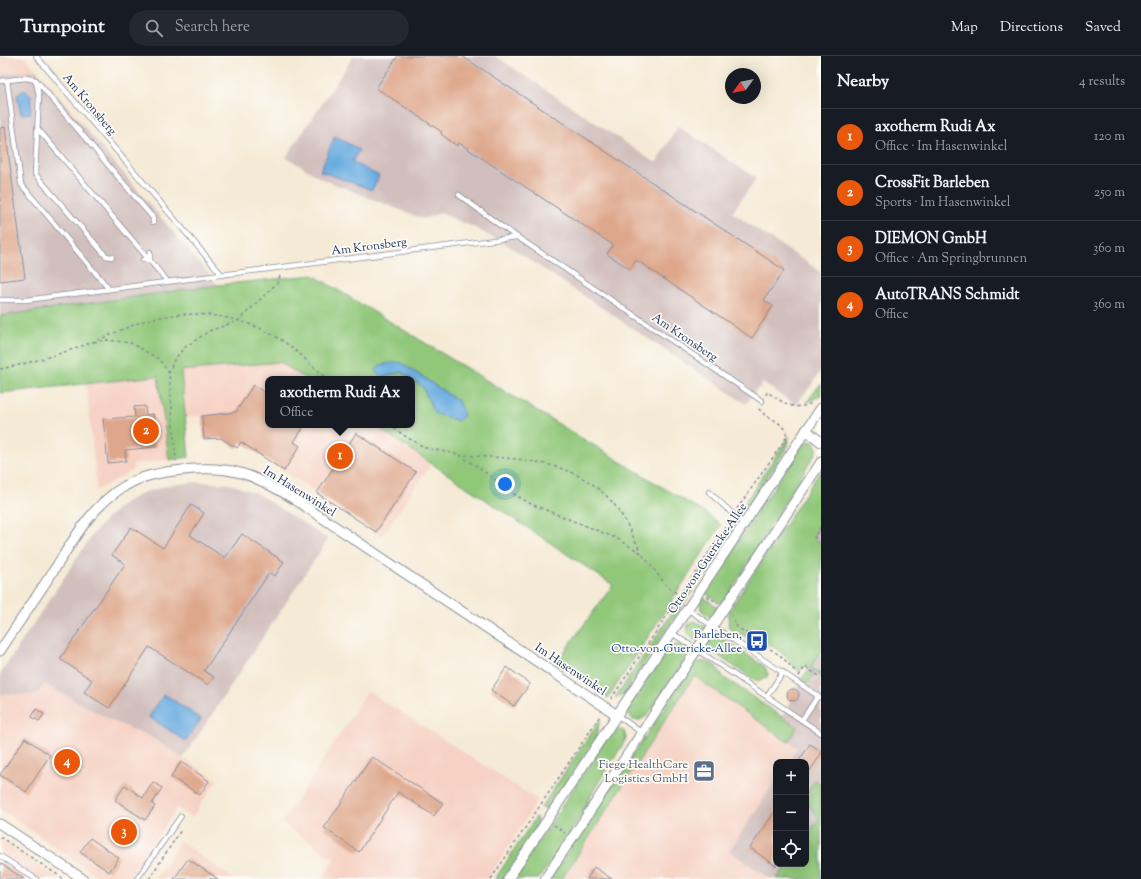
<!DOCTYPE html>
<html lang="en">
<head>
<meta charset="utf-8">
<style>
	:root { --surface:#171b24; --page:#242831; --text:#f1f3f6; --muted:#9ea1a6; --line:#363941; --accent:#ea580c }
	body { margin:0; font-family:"Sorts Mill Goudy",serif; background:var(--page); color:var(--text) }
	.controls { position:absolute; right:12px; bottom:12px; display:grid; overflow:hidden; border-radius:8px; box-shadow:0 4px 16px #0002 }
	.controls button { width:36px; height:36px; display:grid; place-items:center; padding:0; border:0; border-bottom:1px solid var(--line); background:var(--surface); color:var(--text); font:20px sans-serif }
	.compass { position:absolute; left:725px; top:12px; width:36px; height:36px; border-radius:50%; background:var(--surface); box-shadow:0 4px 16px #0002; rotate:237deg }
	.you { position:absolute; left:505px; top:428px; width:14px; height:14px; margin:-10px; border:3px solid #fff; border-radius:50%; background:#1a73e8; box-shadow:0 0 0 6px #1a73e833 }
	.badge { display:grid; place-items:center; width:26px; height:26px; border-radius:50%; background:var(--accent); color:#fff; font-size:13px; font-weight:700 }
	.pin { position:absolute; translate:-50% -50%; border:2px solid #fff; box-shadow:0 1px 4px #0006 }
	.popup { position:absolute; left:265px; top:320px; width:150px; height:52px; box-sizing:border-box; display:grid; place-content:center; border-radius:8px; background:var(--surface); filter:drop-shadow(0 1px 3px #0005); font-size:13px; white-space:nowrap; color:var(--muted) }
	.popup b { font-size:15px; color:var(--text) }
	.popup::after { content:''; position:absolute; left:50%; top:100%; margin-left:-8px; border:8px solid transparent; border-top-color:var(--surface) }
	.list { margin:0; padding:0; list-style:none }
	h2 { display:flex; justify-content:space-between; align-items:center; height:52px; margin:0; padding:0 16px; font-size:17px }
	h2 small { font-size:13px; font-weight:400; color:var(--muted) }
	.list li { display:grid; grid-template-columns:26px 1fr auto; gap:12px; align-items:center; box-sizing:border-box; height:56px; padding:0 16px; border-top:1px solid var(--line) }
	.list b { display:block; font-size:15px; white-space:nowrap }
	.list p { margin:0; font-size:13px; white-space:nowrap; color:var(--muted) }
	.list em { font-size:13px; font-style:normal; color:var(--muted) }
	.icon { flex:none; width:22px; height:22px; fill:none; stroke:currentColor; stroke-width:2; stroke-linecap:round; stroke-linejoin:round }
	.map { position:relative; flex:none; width:821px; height:823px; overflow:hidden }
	header { display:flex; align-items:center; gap:24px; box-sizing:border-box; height:56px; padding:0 20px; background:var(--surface); border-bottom:1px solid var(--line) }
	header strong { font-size:19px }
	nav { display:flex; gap:22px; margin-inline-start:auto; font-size:14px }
	.search { width:280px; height:36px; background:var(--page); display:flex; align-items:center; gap:10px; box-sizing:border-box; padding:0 14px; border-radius:22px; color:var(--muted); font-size:15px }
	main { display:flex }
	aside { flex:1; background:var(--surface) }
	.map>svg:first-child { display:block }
	.built { fill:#f6d2c4 }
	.industrial { fill:#d1bfbe }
	.green { fill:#90c779; stroke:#567b6c }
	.water { fill:#6cade0; stroke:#446e9f }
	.building { fill:#dea78c }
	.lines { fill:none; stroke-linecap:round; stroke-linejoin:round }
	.lane-casing { stroke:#888c9a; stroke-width:6 }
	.street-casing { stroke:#888c9a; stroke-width:11 }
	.path { stroke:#888c9a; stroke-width:1.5; stroke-dasharray:3 3; stroke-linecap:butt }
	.lane { stroke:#fff; stroke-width:4.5 }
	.street { stroke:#fff; stroke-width:9 }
	.labels { text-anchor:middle; stroke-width:3.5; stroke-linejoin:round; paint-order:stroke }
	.street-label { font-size:12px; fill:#1b2f5e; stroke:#fdfcf7 }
	.transit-label { font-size:12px; fill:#164399; stroke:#fdfcf7; text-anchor:end }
	.service-label { font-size:12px; fill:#4e5e75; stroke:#fdfcf7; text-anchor:end }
</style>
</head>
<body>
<header>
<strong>Turnpoint</strong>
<div class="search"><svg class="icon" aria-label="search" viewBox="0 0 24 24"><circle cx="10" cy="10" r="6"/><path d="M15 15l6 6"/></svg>Search here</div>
<nav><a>Map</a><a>Directions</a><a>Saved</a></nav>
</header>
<main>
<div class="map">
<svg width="821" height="823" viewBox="0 0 821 823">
	<rect width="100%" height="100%" fill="#fdfcf7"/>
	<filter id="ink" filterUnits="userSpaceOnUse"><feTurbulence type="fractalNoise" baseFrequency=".025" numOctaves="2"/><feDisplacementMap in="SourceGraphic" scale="8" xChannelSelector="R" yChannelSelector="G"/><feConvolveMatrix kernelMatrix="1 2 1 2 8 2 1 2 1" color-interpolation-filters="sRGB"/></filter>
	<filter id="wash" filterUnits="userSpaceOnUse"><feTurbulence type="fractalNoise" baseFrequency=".012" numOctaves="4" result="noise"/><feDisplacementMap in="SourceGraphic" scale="16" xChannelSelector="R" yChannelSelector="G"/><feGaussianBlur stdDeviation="0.9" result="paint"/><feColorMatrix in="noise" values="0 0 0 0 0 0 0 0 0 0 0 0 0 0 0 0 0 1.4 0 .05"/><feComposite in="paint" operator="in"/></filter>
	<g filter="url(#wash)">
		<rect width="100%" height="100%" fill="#f5ead5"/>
		<path class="built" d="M0 0H24L36 14 0 19Z
			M280 306 306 323H268V369H374L431 408 382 480 241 386 237 392 221 382 204 383 202 360 185 361 180 315Z
			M158 320 169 404 133 408V414L97 434 86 328Z
			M695 619 797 692 788 706H776V724L729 795 771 823H563Z
			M44 628 115 666 151 681 217 724 192 762 177 752 129 823H102L0 753V638L36 639Z
			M368 635 538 744 488 823H322L334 803 282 767Z
			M0 783 60 823H0Z
			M180 785 233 823H155Z"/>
		<path class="industrial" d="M354 0H495L656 107 678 70 756 122 732 157 821 216V314L813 327 796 349 763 327 759 333 757 332 746 348 509 190 471 170 440 157 423 163 322 123 286 101Z
			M36 14 218 229 0 260V19Z
			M197 426 230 428 256 437 328 483 183 702 151 681 115 666 44 628 36 639 0 638V618L91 481 107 462 123 448 142 437 170 429Z
			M821 435V823H771L729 795 776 724V808H806V706H788L797 692 773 674 791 646 788 643 787 638 790 634H796L808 612 736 563Z"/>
		<path class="green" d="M313 219 710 460 721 469 608 642 556 607 613 529 374 369H412V324L423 331 434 357 458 345 400 306 383 321 401 316 411 323H306L280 306 181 315 189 401 169 404 158 320 0 337V260L218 229Z
			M821 328 820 340 806 347 819 330Z
			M789 380 787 391 742 461 738 457Z
			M810 385 815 387 817 393 815 398C783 448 754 499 722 549L704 536 794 401 803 389Z
			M821 414V468L813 481 821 487V595L811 611 821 618V620L805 609 799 616 781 596 755 579 752 583C734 574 724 581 730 553Z
			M734 465 738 468 696 530 692 527Z
			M689 532 693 534 626 635 622 640 615 642Z
			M702 540 719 552 712 563 701 554 700 545Z
			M694 565 706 571 696 585C690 581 685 576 688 568Z
			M715 577 765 611 768 618 767 621 759 625 753 623 705 591Z
			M675 589H683L691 594 648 659 640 664H633L628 656 630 648 666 595Z
			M708 605 717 611 722 620 797 671 788 686 694 620 562 823H550L690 613 698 606Z
			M808 614 814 618 807 628 801 624Z
			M600 664 596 682 551 750 545 753 541 752Z
			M618 673 624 675 626 681 625 685 598 727 577 766 539 823H514L608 680Z
			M815 724 821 728V823H776L789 808H806V782L819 762C805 745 802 743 815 724Z
			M536 761 538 771 503 823H495Z"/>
		<path class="water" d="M24 34 31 39V57L21 58 17 39Z
			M335 80 359 94 352 106 379 120 372 134 320 115Z
			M400 306 458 345 464 359 458 365 434 357 423 331 401 316 383 321 375 316 380 309Z
			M164 638 201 663 186 685 149 661Z"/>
		<g id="blocks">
			<path class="building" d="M398 0H462L784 214 764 244 773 250 752 282 636 204 630 213 607 198 613 189 459 87 457 90 441 78 442 76 376 32Z
				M5 71 25 222 0 225V72Z
				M253 329 268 339V369H305L294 386 300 390 284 415 241 386 237 392 221 382 204 383 202 360 236 356Z
				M145 350 146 359 153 358 156 391 125 394 126 405 108 407 103 363 135 361 134 351Z
				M356 377 416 416 376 476 317 437Z
				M191 449 204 457 190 479 225 502 242 478 284 506 275 520 269 517 204 615 214 621 208 629 149 591 109 652 84 636 92 624 60 603 125 508 112 499 131 471 163 492Z
				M507 611 530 628 514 650 491 634Z
				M787 639a6 6 0 1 1 12 0a6 6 0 1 1-12 0Z
				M36 653 44 658 39 665 32 661Z
				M25 682 50 699 26 736 0 719Z
				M810 688 821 695V698L806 721V706H798Z
				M372 701 443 747 434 760 398 736 359 796 324 772Z
				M181 706 209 725 200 739 171 721Z
				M153 726 162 732 152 748 155 750 145 764 115 744 125 729 143 742Z
				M776 754V810L750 792Z
				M90 782 119 802 109 816 80 796Z
				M188 803 218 823H174Z
				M0 807 24 823H0Z
				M594 811 612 823H587Z"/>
		</g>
	</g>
	<g filter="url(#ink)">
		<use href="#blocks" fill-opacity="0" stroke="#888c9a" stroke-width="1"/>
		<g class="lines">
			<g class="lane-casing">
				<path id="lane" d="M36 0 222 219
					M7 24 21 128 109 233
					M0 25 26 22 36 24 153 162V166
					M36 26 39 40 35 118 106 200 112 201
					M38 73 168 226
					M459 139 501 170 762 345
					M143 204H150V196
					M0 244H26L517 181
					M709 436 744 468
					M687 553 821 642
					M672 577 821 677
					M767 640 783 616
					M617 659 642 677
					M802 664 818 640
					M0 800 36 823
					M137 823 181 760"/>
			</g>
			<g class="street-casing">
				<path id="street" d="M806 374 821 386
					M0 595C18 568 36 541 54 514 74 483 92 449 125 430 143 419 163 416 183 414 232 409 253 418 294 443L617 659
					M0 768 83 823
					M508 823 821 352
					M545 823 821 406"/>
			</g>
			<path class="path" d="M94 286 107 284 131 287 159 303 169 317 176 405
				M0 313C30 307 61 298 90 287 107 281 124 272 141 266 183 252 235 257 273 279 293 290 310 308 327 323
				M169 317 174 304 184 292 209 275 238 265 279 225 280 218
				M766 339 767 336C783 346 795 357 813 346
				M389 369 408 382 426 392 457 398 474 408 517 440 531 448 616 482 641 497 666 529 680 540
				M459 399C514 403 574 401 613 447 625 461 633 481 641 497
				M737 453 787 381C784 362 763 363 758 351
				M821 471 814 481 821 485
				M707 540 718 547
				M731 558 737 571 781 600 795 615
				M799 620 805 611 821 621
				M611 643 730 465
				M554 769 565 777
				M0 781 64 823
				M149 823 181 774
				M491 823 600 660"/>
			<use href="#lane" class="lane"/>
			<use href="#street" class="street"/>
		</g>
	</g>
	<defs>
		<g id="bus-square" transform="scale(1.15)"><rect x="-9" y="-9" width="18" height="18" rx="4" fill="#1a4fb4" stroke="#fdfcf7"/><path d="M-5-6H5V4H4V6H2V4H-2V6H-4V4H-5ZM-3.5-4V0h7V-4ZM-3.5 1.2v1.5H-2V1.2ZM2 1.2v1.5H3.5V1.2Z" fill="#fff"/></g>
		<g id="office-square" transform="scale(1.15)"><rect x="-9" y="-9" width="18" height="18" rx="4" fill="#5c6f8a" stroke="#fdfcf7"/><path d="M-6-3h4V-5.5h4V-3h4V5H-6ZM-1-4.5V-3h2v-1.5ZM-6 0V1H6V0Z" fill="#fff"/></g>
	</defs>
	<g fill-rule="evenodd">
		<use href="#bus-square" x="757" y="585"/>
		<use href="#office-square" x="704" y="715"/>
	</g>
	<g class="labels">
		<g class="street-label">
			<text transform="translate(90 48) rotate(50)" y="4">Am Kronsberg</text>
			<text transform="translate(369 190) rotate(-7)" y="4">Am Kronsberg</text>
			<text transform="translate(685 281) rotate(34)" y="4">Am Kronsberg</text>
			<text transform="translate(300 435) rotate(32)" y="4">Im Hasenwinkel</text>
			<text transform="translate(707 502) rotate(-56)" y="4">Otto-von-Guericke-Allee</text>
			<text transform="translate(571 613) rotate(34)" y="4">Im Hasenwinkel</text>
		</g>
		<g class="transit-label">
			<text x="742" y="582">Barleben,<tspan x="742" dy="14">Otto-von-Guericke-Allee</tspan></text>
		</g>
		<g class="service-label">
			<text x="688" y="712">Fiege HealthCare<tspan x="688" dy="14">Logistics GmbH</tspan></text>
		</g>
	</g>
</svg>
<div class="controls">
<button>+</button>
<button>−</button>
<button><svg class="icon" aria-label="locate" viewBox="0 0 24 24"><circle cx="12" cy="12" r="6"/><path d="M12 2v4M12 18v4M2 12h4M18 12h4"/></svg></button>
</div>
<svg class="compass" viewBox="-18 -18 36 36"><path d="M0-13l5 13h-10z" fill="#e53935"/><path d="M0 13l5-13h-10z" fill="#9ea1a6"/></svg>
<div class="you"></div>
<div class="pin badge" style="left:340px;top:400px">1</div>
<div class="popup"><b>axotherm Rudi Ax</b>Office</div>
<div class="pin badge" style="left:146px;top:375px">2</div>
<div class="pin badge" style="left:124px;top:776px">3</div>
<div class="pin badge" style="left:67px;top:706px">4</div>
</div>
<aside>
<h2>Nearby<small>4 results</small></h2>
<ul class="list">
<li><span class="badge">1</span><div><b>axotherm Rudi Ax</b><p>Office · Im Hasenwinkel</p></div><em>120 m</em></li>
<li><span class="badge">2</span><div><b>CrossFit Barleben</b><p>Sports · Im Hasenwinkel</p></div><em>250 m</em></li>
<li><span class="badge">3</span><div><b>DIEMON GmbH</b><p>Office · Am Springbrunnen</p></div><em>360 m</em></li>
<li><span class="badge">4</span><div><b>AutoTRANS Schmidt</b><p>Office</p></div><em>360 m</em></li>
</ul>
</aside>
</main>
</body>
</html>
